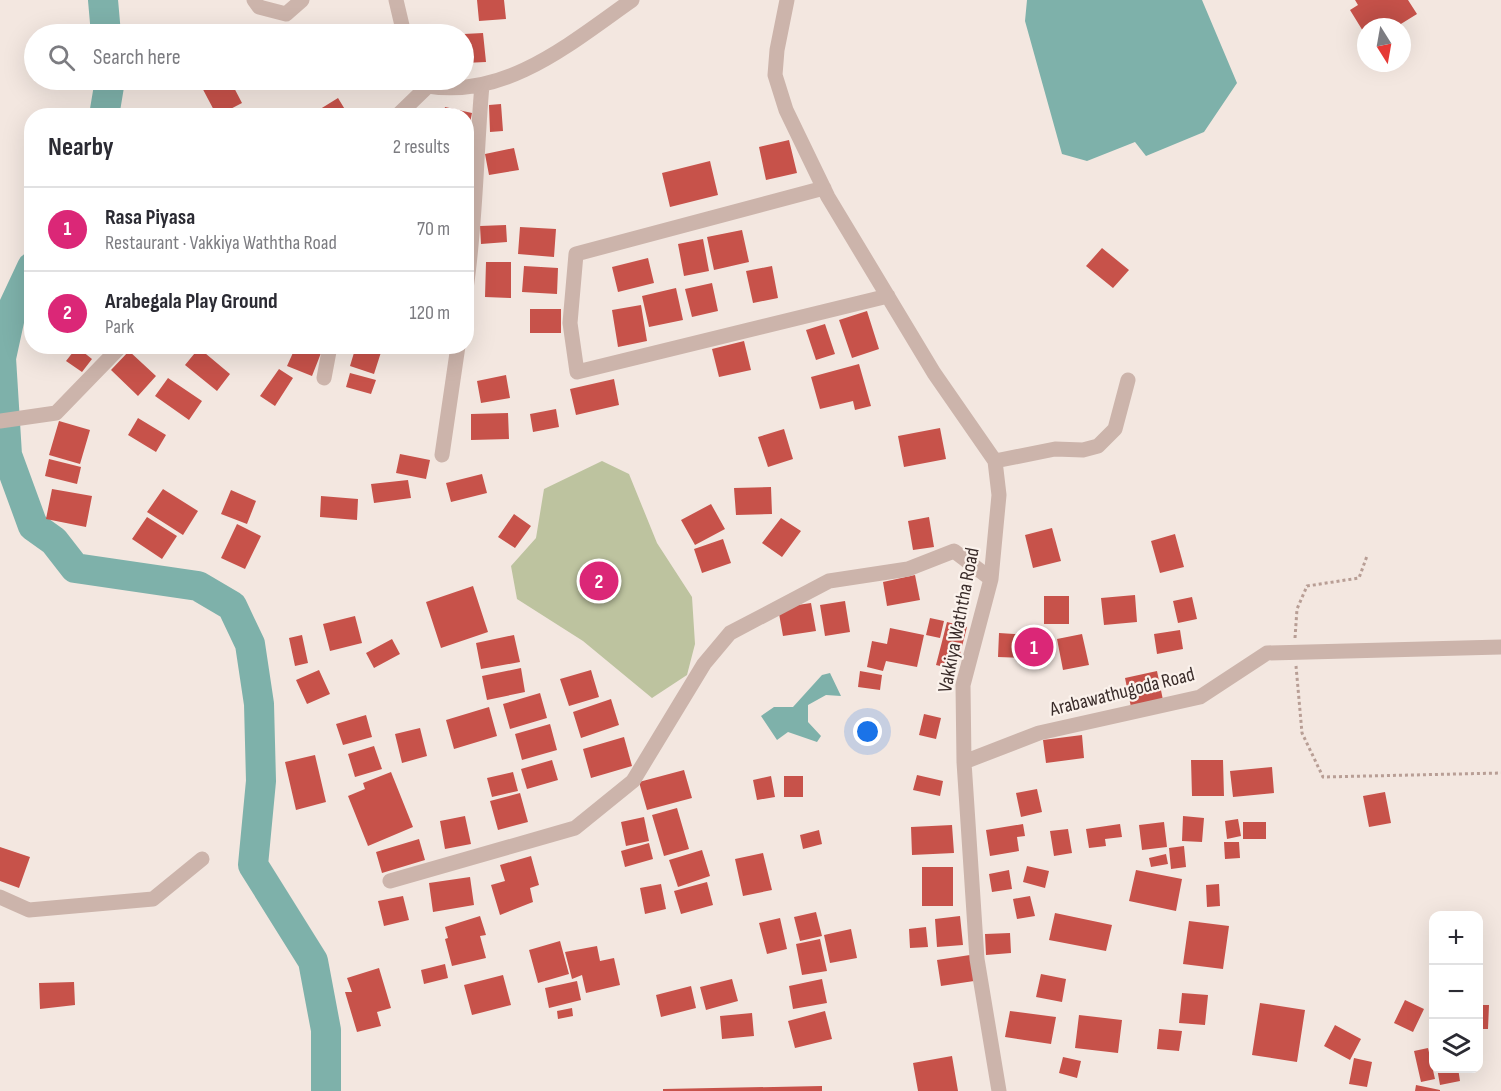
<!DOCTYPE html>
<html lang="en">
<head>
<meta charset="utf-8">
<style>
	:root { --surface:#fff; --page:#f2f2f3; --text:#2b2b33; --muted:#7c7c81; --line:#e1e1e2; --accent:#db2777 }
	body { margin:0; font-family:"Sofia Sans Condensed",sans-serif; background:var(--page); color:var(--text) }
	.controls { position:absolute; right:18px; bottom:18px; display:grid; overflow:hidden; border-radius:12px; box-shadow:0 6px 24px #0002 }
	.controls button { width:54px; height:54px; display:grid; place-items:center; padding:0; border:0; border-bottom:2px solid var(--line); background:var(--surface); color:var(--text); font:30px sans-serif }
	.compass { position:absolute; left:1357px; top:18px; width:54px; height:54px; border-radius:50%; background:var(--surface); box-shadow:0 6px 24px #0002; rotate:169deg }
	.you { position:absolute; left:868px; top:732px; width:21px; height:21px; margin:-15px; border:4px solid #fff; border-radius:50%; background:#1a73e8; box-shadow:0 0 0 9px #1a73e833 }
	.badge { display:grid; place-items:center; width:39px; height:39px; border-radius:50%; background:var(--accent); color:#fff; font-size:20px; font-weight:700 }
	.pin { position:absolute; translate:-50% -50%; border:3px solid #fff; box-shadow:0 2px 6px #0006 }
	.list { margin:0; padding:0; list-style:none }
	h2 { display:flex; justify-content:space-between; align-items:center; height:78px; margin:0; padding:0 24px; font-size:26px }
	h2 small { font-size:20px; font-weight:400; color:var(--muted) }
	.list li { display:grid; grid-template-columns:39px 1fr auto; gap:18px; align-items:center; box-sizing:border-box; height:84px; padding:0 24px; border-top:2px solid var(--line) }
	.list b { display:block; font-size:22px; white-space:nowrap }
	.list p { margin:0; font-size:20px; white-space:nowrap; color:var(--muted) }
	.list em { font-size:20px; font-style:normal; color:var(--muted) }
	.icon { flex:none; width:33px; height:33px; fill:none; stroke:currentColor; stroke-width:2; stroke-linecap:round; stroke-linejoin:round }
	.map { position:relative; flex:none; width:1501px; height:1091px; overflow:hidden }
	.search { position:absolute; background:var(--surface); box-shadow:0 6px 24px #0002; left:24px; top:24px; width:450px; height:66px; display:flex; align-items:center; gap:15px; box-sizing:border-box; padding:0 21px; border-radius:33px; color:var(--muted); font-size:22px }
	.panel { position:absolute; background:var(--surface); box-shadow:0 6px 24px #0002; left:24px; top:108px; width:450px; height:246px; border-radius:24px }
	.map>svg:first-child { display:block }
	.green { fill:#bdc39f }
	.water { fill:#7eb1aa }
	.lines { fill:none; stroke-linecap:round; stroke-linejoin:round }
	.river { stroke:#7eb1aa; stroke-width:30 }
	.building { fill:#c7524a }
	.path { stroke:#b89e95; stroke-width:3; stroke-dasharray:3 3; stroke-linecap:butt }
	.minor { stroke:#ccb4ab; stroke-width:15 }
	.labels { text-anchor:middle; stroke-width:4.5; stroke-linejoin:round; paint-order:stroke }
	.street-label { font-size:20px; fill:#3a2c2a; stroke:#fbf2ec }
</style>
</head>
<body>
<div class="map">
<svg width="1501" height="1091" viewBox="0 0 1501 1091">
	<rect width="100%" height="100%" fill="#f3e7e0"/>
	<path class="green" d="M602 461 629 474 657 543 692 597 695 644 687 675 652 698 583 641 517 599 511 566 536 538 544 489Z"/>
	<path class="water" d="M1027 0H1202L1237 83 1204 132 1146 156 1135 142 1087 161 1062 154 1025 21Z
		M830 673 841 696 826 695 808 705V722L821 736 817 742 788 732 777 740 761 716 774 707H793L822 675Z"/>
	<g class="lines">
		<path class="river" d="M103 0 106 34
			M104 116 110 80
			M32 267 11 312 1 358 7 455 33 526 54 541 75 568 198 586 232 606 250 644 259 704 261 781 253 865 313 961 326 1030V1091"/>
	</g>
	<path class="building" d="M477 0H504L506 19 479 21Z
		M1355 0H1408L1417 14 1396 27H1366V36L1350 10 1358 5Z
		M292 27 296 34H278Z
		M483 33 486 62 464 63V34Z
		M198 80H230L242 103 217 116Z
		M338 98 349 116H320L317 111Z
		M501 104 503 131 490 132 489 105Z
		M445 107 472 113 468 133 466 116H443Z
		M789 140 797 173 766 180 759 147Z
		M514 148 519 170 489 175 485 154Z
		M710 161 718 195 670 207 662 173Z
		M506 225 507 242 481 244 480 226Z
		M520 227 556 229 554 257 518 254Z
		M742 230 749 262 714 270 707 237Z
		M703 239 709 271 684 276 678 244Z
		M1102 248 1129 270 1113 288 1086 266Z
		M648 258 654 283 618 292 612 267Z
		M486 262H511V298L485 297Z
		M524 266 558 268 557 294 522 292Z
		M772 266 778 298 753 303 746 271Z
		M712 283 718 311 692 317 685 289Z
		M676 288 683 320 649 327 642 296Z
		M641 305 647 341 618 347 612 310Z
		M530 309H561V333H530Z
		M867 311 879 349 852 358 839 320Z
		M825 324 835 354 816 360 806 330Z
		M744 341 751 370 719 377 712 349Z
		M296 346 323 348 312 376 287 366Z
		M356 346H383L374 374 350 366Z
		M77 347 92 359 82 372 66 361Z
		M199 348 230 374 217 391 185 365Z
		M129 351 156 376 138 396 111 370Z
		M859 364 871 406 855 410 853 401 820 409 811 377Z
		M279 369 293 378 275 406 260 396Z
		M350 373 376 380 371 394 346 387Z
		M506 375 510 398 481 403 477 381Z
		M168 378 202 401 189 420 155 396Z
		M614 379 619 405 576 415 570 389Z
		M556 409 559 427 533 432 530 414Z
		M508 413 509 439 471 440V414Z
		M138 418 166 435 156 452 128 435Z
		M59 421 90 430 80 464 49 455Z
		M940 428 946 459 904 467 898 436Z
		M784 429 793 459 768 467 758 437Z
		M400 454 430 460 426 479 396 473Z
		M49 459 81 467 77 484 45 476Z
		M482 474 487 493 451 502 446 483Z
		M408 480 411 498 374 503 371 484Z
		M771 487 772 514 736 515 734 488Z
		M52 489 92 496 86 527 46 519Z
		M163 489 198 511 183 535 147 512Z
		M231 490 256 501 247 524 221 514Z
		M321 496 358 499 357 520 320 517Z
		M711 504 725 529 695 545 681 520Z
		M514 514 531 526 515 548 498 537Z
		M147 517 177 536 162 559 132 539Z
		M929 517 934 547 913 550 908 521Z
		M781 518 801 531 782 557 762 543Z
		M237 524 261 536 245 569 221 558Z
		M1052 528 1061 561 1033 568 1025 535Z
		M1175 534 1184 567 1160 573 1151 541Z
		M723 539 731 563 702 573 694 549Z
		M915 575 920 600 887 606 883 582Z
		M473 586 488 632 441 648 426 602Z
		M1135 595 1137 622 1104 625 1101 598Z
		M1044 596H1069V624H1044Z
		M1192 597 1197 619 1178 623 1173 601Z
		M845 601 850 632 825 636 820 605Z
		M811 603 816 631 783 636 778 608Z
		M355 616 362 643 330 651 323 624Z
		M930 618 944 621 940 638 926 635Z
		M947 622 967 627 956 670 936 665Z
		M890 628 924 635 917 667 886 661 883 671 867 667 872 641 887 644Z
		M1180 630 1183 649 1157 654 1154 634Z
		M999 633 1027 635 1026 658 998 657Z
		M1082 634 1089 665 1063 670 1057 639Z
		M302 635 308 663 295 666 289 638Z
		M514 635 520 662 481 669 476 643Z
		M392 639 400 654 374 668 366 653Z
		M521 668 525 692 487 700 482 676Z
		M319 670 330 694 307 704 296 680Z
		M591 670 599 697 569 706 560 679Z
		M860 671 882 675 880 690 858 687Z
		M1157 671 1163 700 1131 707 1125 678Z
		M540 693 547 718 510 729 503 704Z
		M611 699 619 725 581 738 573 712Z
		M489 707 497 736 454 749 446 720Z
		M924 714 941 718 936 739 919 735Z
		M366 715 372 737 343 745 336 724Z
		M550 724 557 750 522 760 515 734Z
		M420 728 427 756 402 763 395 734Z
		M1082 735 1084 758 1046 763 1043 740Z
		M624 737 632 766 591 778 583 749Z
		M374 746 382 769 355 777 348 754Z
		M315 755 326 802 296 810 285 762Z
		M552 760 558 780 527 789 521 769Z
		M1191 760H1223L1224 796H1192Z
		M1272 767 1274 793 1233 797 1230 771Z
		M684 770 692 798 647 810 639 782Z
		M391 772 413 827 368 846 348 796 365 789 363 783Z
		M513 772 518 791 492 797 487 778Z
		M917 775 943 781 940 796 913 790Z
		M771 776 775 797 757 800 753 780Z
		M784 776H803V797H784Z
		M1037 789 1042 812 1021 817 1016 793Z
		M1385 792 1391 823 1369 827 1363 796Z
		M520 793 528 822 498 830 490 801Z
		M677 808 689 849 664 856 652 815Z
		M465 816 471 844 445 849 440 821Z
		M1183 816 1204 818 1202 842 1182 841Z
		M644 817 649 841 626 846 621 822Z
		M1238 819 1241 836 1227 839 1225 821Z
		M1164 822 1167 847 1142 850 1139 825Z
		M1243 822H1266V839H1243Z
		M1023 824 1025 836 1017 837 1019 851 990 856 986 830Z
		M1120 824 1122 837 1105 839 1106 846 1089 848 1086 829Z
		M952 825 954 853 912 855 911 827Z
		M1068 829 1072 853 1054 856 1050 831Z
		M819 830 822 844 803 849 800 835Z
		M419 839 425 860 382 873 376 852Z
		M1224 842H1239L1240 858 1225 859Z
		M649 843 653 859 625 867 621 851Z
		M1184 846 1186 867 1171 869 1169 848Z
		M0 847 30 857 19 888 0 881Z
		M702 850 710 876 678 887 669 860Z
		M763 853 772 890 743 896 735 859Z
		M1166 854 1168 864 1151 867 1149 858Z
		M531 856 539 885 530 888 533 902 500 915 491 885 505 881 500 865Z
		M1027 866 1049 871 1045 888 1023 882Z
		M922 867H953V906H922Z
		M1009 870 1012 889 992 892 989 874Z
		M1136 870 1182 879 1176 911 1129 901Z
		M470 877 474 905 433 912 429 883Z
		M707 882 713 905 681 914 674 891Z
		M661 884 666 909 645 914 640 888Z
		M1219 884 1220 906 1207 907 1206 885Z
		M403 896 409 920 384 926 378 901Z
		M1030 896 1035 916 1017 919 1013 899Z
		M816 912 822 936 800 941 794 917Z
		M1055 913 1112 925 1106 951 1049 940Z
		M480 916 486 935 480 936 486 958 452 966 445 939 448 938 445 927Z
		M960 916 963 945 937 947 935 919Z
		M780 918 787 949 767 954 759 923Z
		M1189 921 1229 926 1223 969 1183 964Z
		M926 927 928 947 910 948 909 929Z
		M851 929 857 958 830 963 824 935Z
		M1010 933 1011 953 986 955 985 934Z
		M820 939 827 971 802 975 796 944Z
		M560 941 569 974 538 983 529 950Z
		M597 946 600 961 614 958 620 985 586 993 582 975 572 979 565 952Z
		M970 955 974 981 941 986 937 960Z
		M445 964 448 978 424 984 421 970Z
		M379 968 391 1008 377 1012 381 1026 357 1032 345 992H352L347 978Z
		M1041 974 1066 979 1062 1002 1036 997Z
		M503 975 511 1005 472 1015 464 985Z
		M732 979 738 1001 706 1010 700 987Z
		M822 979 827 1003 793 1009 789 986Z
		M577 981 581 1000 549 1008 545 988Z
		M74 982 75 1005 40 1009 39 983Z
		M691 986 696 1008 661 1017 656 995Z
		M1182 993 1208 995 1205 1025 1179 1023Z
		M1405 1000 1424 1009 1413 1032 1394 1023Z
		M1260 1003 1305 1010 1297 1062 1252 1055Z
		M1478 1005H1489L1488 1029H1478Z
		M572 1008 573 1016 558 1019 557 1011Z
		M825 1011 832 1039 795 1048 788 1021Z
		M1010 1011 1056 1017 1051 1044 1005 1037Z
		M752 1013 754 1036 722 1039 720 1016Z
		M1079 1015 1122 1020 1118 1053 1075 1048Z
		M1335 1025 1361 1039 1350 1060 1324 1046Z
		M1159 1029 1182 1031 1179 1051 1157 1049Z
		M1428 1048 1435 1079 1421 1082 1414 1051Z
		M952 1056 958 1091H918L913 1063Z
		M1063 1057 1081 1061 1077 1078 1059 1073Z
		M1354 1058 1372 1062 1367 1087 1349 1084Z
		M1437 1068H1458L1460 1081 1440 1085Z
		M1416 1085 1440 1090V1091H1415Z
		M822 1086V1091H663V1089Z"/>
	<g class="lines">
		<path class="path" d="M1295 638 1297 609 1307 586 1359 578 1367 556
			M1296 666 1302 733 1323 777 1501 773"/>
		<path class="minor" d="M254 0 259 7 286 14 302 0
			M396 0 404 34
			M787 0 777 50 775 75 786 110 828 197 934 373 995 461 999 495 991 579 963 685 964 762 977 959 999 1091
			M397 116 428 86C506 99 572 42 632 0
			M824 188 576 254 570 323 577 372 888 296
			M466 289C476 221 476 153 482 85
			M324 378 330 346
			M0 421 56 413 121 346
			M442 455 458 346
			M995 461 1055 449 1083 450 1098 446 1115 429 1128 380
			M964 762 1039 733 1200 697 1267 653 1501 647
			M390 881 575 828 633 781 704 664 730 633 829 581 908 569 954 551 991 579
			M0 897 29 910 153 899 202 859"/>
	</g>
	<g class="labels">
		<g class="street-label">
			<text transform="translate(958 620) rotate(-79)" y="7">Vakkiya Waththa Road</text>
			<text transform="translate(1122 691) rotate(-14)" y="7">Arabawathugoda Road</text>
		</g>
	</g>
</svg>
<div class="controls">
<button>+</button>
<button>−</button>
<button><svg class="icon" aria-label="layers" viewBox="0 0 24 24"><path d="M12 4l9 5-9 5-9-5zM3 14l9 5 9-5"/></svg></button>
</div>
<svg class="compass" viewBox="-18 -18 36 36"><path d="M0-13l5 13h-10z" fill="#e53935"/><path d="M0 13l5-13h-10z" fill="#7c7c81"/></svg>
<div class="you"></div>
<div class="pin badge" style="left:1034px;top:647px">1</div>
<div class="pin badge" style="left:599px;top:581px">2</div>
<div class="search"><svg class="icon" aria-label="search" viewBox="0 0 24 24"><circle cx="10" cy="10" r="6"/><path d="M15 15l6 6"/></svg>Search here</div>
<section class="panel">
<h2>Nearby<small>2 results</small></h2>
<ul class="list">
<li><span class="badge">1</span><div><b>Rasa Piyasa</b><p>Restaurant · Vakkiya Waththa Road</p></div><em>70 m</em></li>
<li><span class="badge">2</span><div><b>Arabegala Play Ground</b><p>Park</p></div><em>120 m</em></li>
</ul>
</section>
</div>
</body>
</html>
